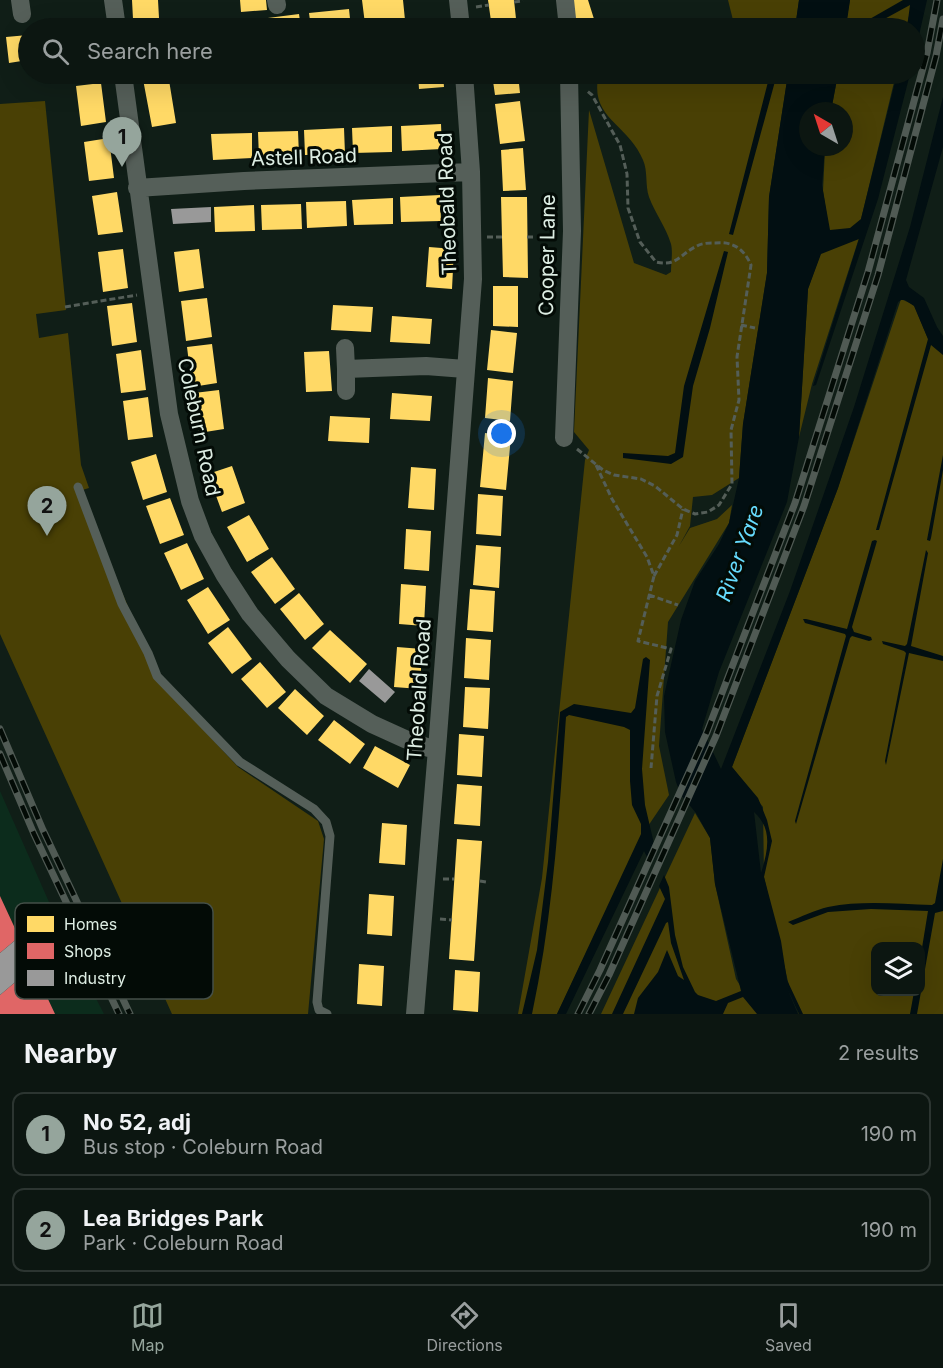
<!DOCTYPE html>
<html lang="en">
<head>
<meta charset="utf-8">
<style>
	:root { --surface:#0c1611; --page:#151f1a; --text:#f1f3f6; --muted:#9a9f9f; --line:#2c3531; --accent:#95a59c }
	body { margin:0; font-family:Inter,sans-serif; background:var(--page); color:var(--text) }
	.controls { position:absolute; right:18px; bottom:18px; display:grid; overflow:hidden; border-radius:12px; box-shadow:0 6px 24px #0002 }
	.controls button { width:54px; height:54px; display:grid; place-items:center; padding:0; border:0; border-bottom:2px solid var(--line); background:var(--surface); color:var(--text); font:30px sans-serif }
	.compass { position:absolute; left:799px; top:102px; width:54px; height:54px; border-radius:50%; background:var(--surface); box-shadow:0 6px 24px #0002; rotate:321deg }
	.you { position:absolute; left:502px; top:434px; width:21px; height:21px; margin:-15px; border:4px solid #fff; border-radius:50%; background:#1a73e8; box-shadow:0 0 0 9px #1a73e833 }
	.badge { display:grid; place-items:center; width:39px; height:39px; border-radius:50%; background:var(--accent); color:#111; font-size:20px; font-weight:700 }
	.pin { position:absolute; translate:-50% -50px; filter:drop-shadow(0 2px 3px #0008) }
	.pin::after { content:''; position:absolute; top:32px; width:21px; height:18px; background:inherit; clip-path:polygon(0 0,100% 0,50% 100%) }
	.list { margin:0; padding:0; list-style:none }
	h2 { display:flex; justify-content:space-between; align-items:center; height:78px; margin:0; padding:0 24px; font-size:26px }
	h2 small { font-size:20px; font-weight:400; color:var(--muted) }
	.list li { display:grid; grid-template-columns:39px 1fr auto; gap:18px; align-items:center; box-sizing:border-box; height:84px; margin:0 12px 12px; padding:0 12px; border:2px solid var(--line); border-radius:12px }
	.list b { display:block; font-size:22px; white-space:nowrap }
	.list p { margin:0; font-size:20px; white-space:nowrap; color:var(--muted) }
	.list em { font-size:20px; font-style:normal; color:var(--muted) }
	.icon { flex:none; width:33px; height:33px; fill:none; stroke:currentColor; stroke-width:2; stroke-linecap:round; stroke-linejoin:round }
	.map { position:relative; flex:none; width:943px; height:1014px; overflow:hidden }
	.search { position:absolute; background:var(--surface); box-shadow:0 6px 24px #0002; left:18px; right:18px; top:18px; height:66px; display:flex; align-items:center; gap:15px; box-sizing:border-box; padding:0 21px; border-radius:33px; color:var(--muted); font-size:22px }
	.sheet { height:270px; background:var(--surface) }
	nav { display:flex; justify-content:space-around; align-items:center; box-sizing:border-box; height:84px; border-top:2px solid var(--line); background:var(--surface); font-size:16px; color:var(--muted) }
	nav a { display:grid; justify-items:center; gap:3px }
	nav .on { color:var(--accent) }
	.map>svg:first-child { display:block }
	.built { fill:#0c2c1c }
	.green { fill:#494005; fill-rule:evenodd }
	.water { fill:#020f12; fill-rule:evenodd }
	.homes { fill:#ffd966 }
	.shops { fill:#e06666 }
	.industry { fill:#999 }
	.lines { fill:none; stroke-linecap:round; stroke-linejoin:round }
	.path { stroke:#545e58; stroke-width:3; stroke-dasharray:6 3; stroke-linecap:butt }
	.service { stroke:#555f59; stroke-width:9 }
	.minor { stroke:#555f59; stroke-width:18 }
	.rail-casing { stroke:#505a54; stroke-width:7 }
	.rail { stroke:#030b06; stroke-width:4.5; stroke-dasharray:14; stroke-linecap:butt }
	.labels { text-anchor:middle; stroke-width:6; stroke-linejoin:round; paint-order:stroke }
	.street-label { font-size:20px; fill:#ddede3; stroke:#030b06 }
	.water-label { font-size:21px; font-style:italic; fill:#66dbfd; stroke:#030b06 }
	.key { fill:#030b06; stroke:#444f48; stroke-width:1.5 }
	.key-label { font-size:16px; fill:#ddede3 }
</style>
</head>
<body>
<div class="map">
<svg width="943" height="1014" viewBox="0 0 943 1014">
	<rect width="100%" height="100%" fill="#101e17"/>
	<path class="built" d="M0 791 64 936 104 1014H0Z"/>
	<path class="green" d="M728 0H799L795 28H735Z
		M850 0H913L906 28H845Z
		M599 74H788L769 197 767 273 743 424 739 478 712 495 693 497 690 526 679 546 690 528 717 519 732 505 729 523 668 622 659 746 669 795 644 832 557 1014H518L542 878 585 460 589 450 574 432 589 110 634 263 666 275 671 272C671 263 673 252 671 244 666 227 655 213 649 197 645 185 648 171 643 160 629 124 588 118 599 74Z
		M838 74H896L861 219 859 238 812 384 799 437 808 289 829 230 823 191 825 149V147H844V111H831Z
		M45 101 66 310 36 314 39 338 68 333 81 465 89 488 79 491 161 684 238 767 318 821 324 839 308 1014H172L0 634V104Z
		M901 299 914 305 928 339 943 354V1014H799L789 986 764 877 763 807 732 767 838 488ZM876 946H920V992H876Z
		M695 813 710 838 715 884 736 979 758 1014H601Z"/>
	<path class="water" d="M799 0H850L846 28H795Z
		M903 0H927L915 53 914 28H907L910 5 868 28H854Z
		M770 74H777L733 235 729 234Z
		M788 74H838L831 111H808V147H825L822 185 830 230 850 228 861 219 897 74H910L878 199 816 385 813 386 859 239 821 254 808 289 799 437 787 502 719 672 702 729 721 769 790 591 854 407 910 227 943 97V147L906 280 909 287 924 298 937 327 943 336V355L931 345 879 530H876L928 339 914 306 905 300H901L898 302 838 488 732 767 758 798 767 820 772 841 764 877 781 941 787 980 803 1014H799L787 988 798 1014H757L743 997 728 1003 723 1014H634L638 998 658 972 667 950 678 976 684 980 671 943 668 922 666 923 623 1014H612L665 899 659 886 664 875 669 887 675 935 683 967 695 992 698 995 716 1001 741 991 715 884 710 838 696 813 681 795 676 782 665 732 664 696 681 620 695 581 719 544 729 523 739 478 743 424 767 273 769 197ZM754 812C773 829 768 851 761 873Z
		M724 251 728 252 710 328 693 386 683 457 671 464 623 458V453L668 456 675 453 684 386Z
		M943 455V470L931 538 930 541 927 540Z
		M875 540 877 541 852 627 854 632 871 637 872 640 869 641 852 636 850 638 796 824 795 821 846 636 845 634 805 623 803 619H806L847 629 872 541Z
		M926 550 928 553 911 646 943 656V661L909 653 886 765 885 761 906 653 904 651 883 644 882 641 905 646 907 644Z
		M646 657 650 660 642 769 645 805 655 848 649 861 644 851 566 1014H557L641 834V824L632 805 630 781V730L624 727 569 715 566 717C559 817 553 916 532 1014H522L537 950 548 862 560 712 574 704 631 713 635 708 643 659Z
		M943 859V911L935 913 917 1014H910L914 992H920L921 954 928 911 871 909 828 912 793 925 788 922C801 917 815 910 828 907 862 900 898 904 932 905L935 903Z"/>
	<path class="homes" d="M132 0H158L159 18 133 19Z
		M240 0H266L267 10 241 12Z
		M362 0H403L405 20 365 24Z
		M488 0H514L517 28H492Z
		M571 0H588L594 19 575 23Z
		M349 9 351 28H311L309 13Z
		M299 14 301 28H261L260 19Z
		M28 35V60L9 63 6 37Z
		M75 74H103V75L75 79Z
		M142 74H168L176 123 152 127Z
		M418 74H443L444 87 419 89Z
		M492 74H518L520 93 495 95Z
		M101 83 106 122 81 126 76 86Z
		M520 101 525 141 500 144 495 104Z
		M441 124 442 149 402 151 401 126Z
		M392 126V152L353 153 352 128Z
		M344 128 345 154 305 155 304 130Z
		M298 131 299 156 259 158 258 132Z
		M252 133V158L213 160 211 134Z
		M109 138 114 178 89 181 84 142Z
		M523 148 526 190 503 191 501 150Z
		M117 192 123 232 98 235 92 196Z
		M440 195 441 221 401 222 400 197Z
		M501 197H527L528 278 503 277Z
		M393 198V224L354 225 352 200Z
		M346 201 347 226 307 228 306 202Z
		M301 204 302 229 262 230 261 205Z
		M254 205 255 231 215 232 214 207Z
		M429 247 454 249 452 289 426 287Z
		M123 249 128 288 103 292 98 252Z
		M199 249 204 288 179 292 174 252Z
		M493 286H518V327L493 326Z
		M207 298 212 337 186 341 181 301Z
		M132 303 137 342 112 346 107 306Z
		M333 305 373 307 371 332 331 330Z
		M392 316 432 319 430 344 390 342Z
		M491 330 517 333 513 373 487 370Z
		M212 344 217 383 192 387 187 347Z
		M141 350 146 390 121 393 116 354Z
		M329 351 332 391 306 392 304 352Z
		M488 378 513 381 510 421 485 418Z
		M219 390 224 429 199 433 194 393Z
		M392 393 432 396 430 421 390 419Z
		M148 397 153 437 128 440 123 401Z
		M330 416 370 418 369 443 328 441Z
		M485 433 511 436 506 490 480 487Z
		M156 454 167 492 143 500 131 462Z
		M232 466 245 503 222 512 208 474Z
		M411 467 436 469 434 510 408 508Z
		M478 494 503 496 501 536 476 534Z
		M170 498 184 535 160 544 146 506Z
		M249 515 269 549 247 562 227 527Z
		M406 529 431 531 429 571 404 569Z
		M187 543 204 579 181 590 164 553Z
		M476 545 501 547 499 588 473 585Z
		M272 557 295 589 275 604 251 572Z
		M401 584 426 586 424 626 399 624Z
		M208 587 230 620 208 634 187 600Z
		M470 589 495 591 493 632 467 630Z
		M299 593 324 624 305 640 280 609Z
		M228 627 252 659 232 674 208 643Z
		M330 630 367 664 350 683 312 648Z
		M466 638 491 640 489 680 464 678Z
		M397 647 422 649 420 689 394 687Z
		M260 662 286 692 267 708 241 679Z
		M465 687 490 688 488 729 463 727Z
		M295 689 324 716 307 735 278 708Z
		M334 720 365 744 350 764 318 740Z
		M459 734 484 736 482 777 457 775Z
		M375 746 410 765 398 788 363 768Z
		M457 784 482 786 480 826 454 824Z
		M382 823 407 825 405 865 379 863Z
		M457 839 482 841 474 961 449 959Z
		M369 894 394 896 392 936 367 934Z
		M359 964 384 966 382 1006 357 1004Z
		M455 970 480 972 478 1012 453 1010Z"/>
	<path class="shops" d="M0 896 19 937 0 953Z
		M33 967 55 1014H0V995Z"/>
	<path class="industry" d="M211 207V222L173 224 171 209Z
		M369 669 395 692 385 703 359 681Z
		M19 937 33 967 0 995V953Z"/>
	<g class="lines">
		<path class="path" d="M514 2 523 1
			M476 7 489 5
			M487 237H502
			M527 237H534
			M65 307 137 295
			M741 325 755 328
			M577 449 603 470 614 475 641 479 655 486 683 509 695 514 708 512 719 505 732 484 731 430 739 400 737 357 751 265C744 249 733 241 715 243 709 243 702 243 697 246 680 254 677 267 656 262L640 242 628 208 627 174 620 145 592 95 586 90
			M596 465 612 499 647 557 654 576 638 641 671 649 657 696 651 768
			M654 576 677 535 683 509
			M649 595 678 605
			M443 879H454
			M480 881 486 882
			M440 919 452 920"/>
		<path class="service" d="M78 487 122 604 148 653 157 676 240 762 314 809 326 822 330 836 317 1002 319 1010 327 1014"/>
		<path class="minor" d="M20 0 22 14
			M113 0 117 28
			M276 0 277 5
			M458 0 461 28
			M565 0 568 28
			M123 74 169 414 190 501 203 536 224 574 250 614 288 659 326 696 372 724 405 739 429 748 437 749
			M137 188 244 181 471 172
			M345 348 346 369 426 366 465 369
			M346 369V391
			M564 438 572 231 569 74
			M415 1014 437 749 473 279 471 172 464 74"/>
		<g class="rail-casing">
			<path id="rail" d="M0 729 43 830 130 1014
				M0 754 34 834 119 1014
				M578 1014 600 970 707 732 795 503 868 272 927 53 937 0
				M589 1014 609 975 716 736 804 506 878 275 936 56 943 19"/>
		</g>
		<use href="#rail" class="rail"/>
	</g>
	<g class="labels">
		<g class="street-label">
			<text transform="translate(304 157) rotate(-2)" y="7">Astell Road</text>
			<text transform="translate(447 204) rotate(-92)" y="7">Theobald Road</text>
			<text transform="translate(547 255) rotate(-89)" y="7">Cooper Lane</text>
			<text transform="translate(199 427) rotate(78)" y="7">Coleburn Road</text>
			<text transform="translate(419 690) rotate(-86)" y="7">Theobald Road</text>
		</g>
		<g class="water-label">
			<text transform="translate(740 553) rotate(-70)" y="7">River Yare</text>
		</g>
	</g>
	<rect x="15" y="903" width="198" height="96" rx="9" class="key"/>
	<rect x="27" y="916" width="27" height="16" fill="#ffd966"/>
	<rect x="27" y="943" width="27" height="16" fill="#e06666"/>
	<rect x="27" y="970" width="27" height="16" fill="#999"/>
	<g class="key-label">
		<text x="64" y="930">Homes</text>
		<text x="64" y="957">Shops</text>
		<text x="64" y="984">Industry</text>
	</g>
</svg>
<div class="controls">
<button><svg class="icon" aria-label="layers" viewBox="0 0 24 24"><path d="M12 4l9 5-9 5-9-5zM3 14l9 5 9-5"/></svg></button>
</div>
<svg class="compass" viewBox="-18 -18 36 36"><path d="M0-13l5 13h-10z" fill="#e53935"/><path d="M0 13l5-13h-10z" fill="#9a9f9f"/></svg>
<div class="you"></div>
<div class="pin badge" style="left:122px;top:167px">1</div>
<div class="pin badge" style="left:47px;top:536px">2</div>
<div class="search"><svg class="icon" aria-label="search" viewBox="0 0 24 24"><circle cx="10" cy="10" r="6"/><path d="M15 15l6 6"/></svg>Search here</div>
</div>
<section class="sheet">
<h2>Nearby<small>2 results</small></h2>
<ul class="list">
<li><span class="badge">1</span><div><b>No 52, adj</b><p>Bus stop · Coleburn Road</p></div><em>190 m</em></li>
<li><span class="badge">2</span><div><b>Lea Bridges Park</b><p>Park · Coleburn Road</p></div><em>190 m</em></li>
</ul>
</section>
<nav>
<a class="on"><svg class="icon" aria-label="map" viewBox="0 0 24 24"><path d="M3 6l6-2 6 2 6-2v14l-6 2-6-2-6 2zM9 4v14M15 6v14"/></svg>Map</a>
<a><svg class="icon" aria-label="directions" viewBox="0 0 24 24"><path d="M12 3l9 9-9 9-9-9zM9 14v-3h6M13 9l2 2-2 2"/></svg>Directions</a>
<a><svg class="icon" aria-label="saved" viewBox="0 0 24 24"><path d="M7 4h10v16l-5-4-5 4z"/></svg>Saved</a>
</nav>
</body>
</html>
